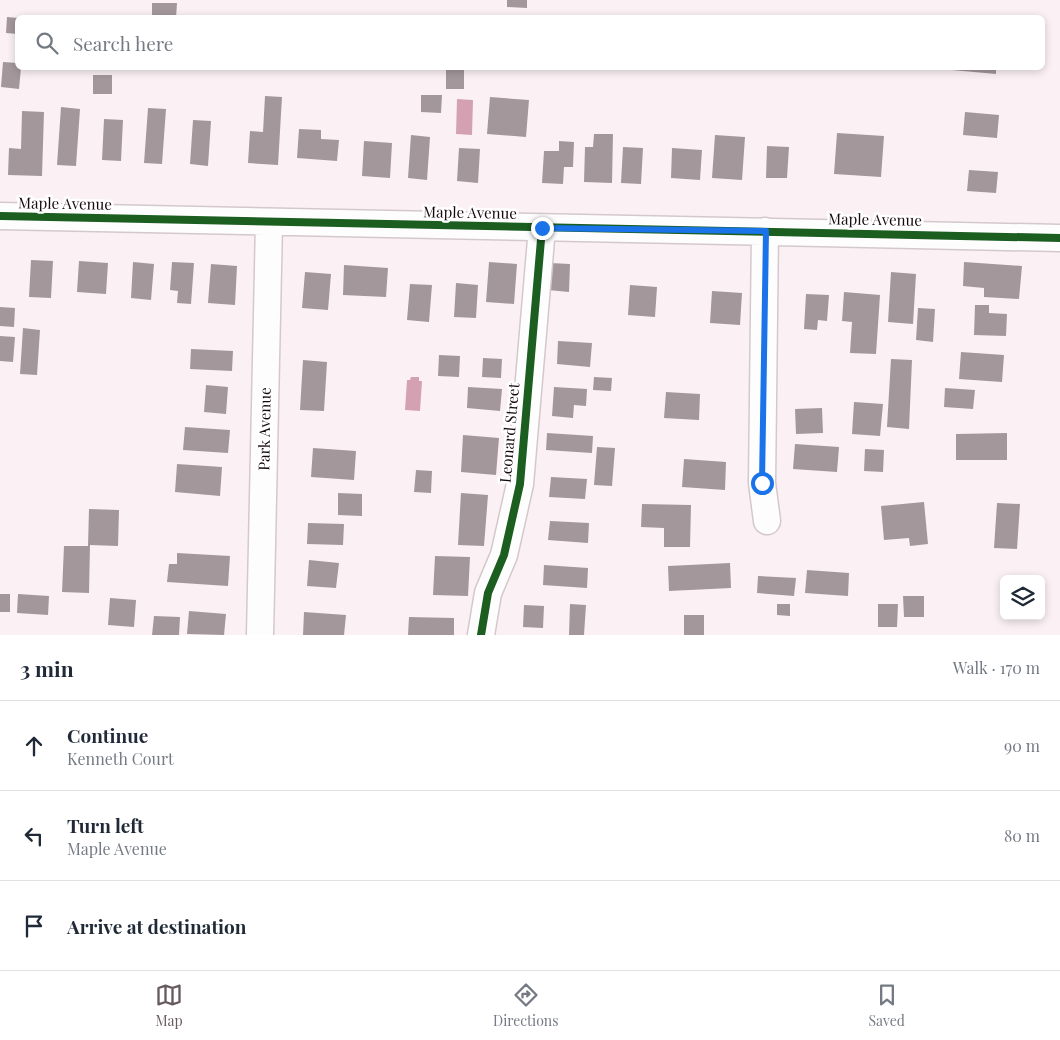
<!DOCTYPE html>
<html lang="en">
<head>
<meta charset="utf-8">
<style>
	:root { --surface:#fff; --page:#f6f6f7; --text:#1f2937; --muted:#747a83; --line:#e0e1e3; --accent:#665a5e }
	body { margin:0; font-family:"Playfair Display",serif; background:var(--page); color:var(--text) }
	.controls { position:absolute; right:15px; bottom:15px; display:grid; overflow:hidden; border-radius:8px; box-shadow:0 2px 8px #0003 }
	.controls button { width:45px; height:45px; display:grid; place-items:center; padding:0; border:0; border-bottom:1px solid var(--line); background:var(--surface); color:var(--text); font:25px sans-serif }
	.stop { position:absolute; width:15px; height:15px; margin:-11px; border:4px solid #1a73e8; border-radius:50%; background:#fff }
	.stop.end { background:#1a73e8; border-color:#fff; box-shadow:0 1px 5px #0008 }
	.list { margin:0; padding:0; list-style:none }
	h2 { display:flex; justify-content:space-between; align-items:center; height:65px; margin:0; padding:0 20px; font-size:21px }
	h2 small { font-size:16px; font-weight:400; color:var(--muted) }
	.list li { display:grid; grid-template-columns:32px 1fr auto; gap:15px; align-items:center; box-sizing:border-box; height:90px; padding:0 20px; border-top:1px solid var(--line) }
	.list b { display:block; font-size:19px; white-space:nowrap }
	.list p { margin:0; font-size:16px; white-space:nowrap; color:var(--muted) }
	.list em { font-size:16px; font-style:normal; color:var(--muted) }
	.icon { flex:none; width:28px; height:28px; fill:none; stroke:currentColor; stroke-width:2; stroke-linecap:round; stroke-linejoin:round }
	.map { position:relative; flex:none; width:1060px; height:635px; overflow:hidden }
	.search { position:absolute; background:var(--surface); box-shadow:0 2px 8px #0003; left:15px; right:15px; top:15px; height:55px; display:flex; align-items:center; gap:12px; box-sizing:border-box; padding:0 18px; border-radius:8px; color:var(--muted); font-size:19px }
	.sheet { height:335px; background:var(--surface) }
	nav { display:flex; justify-content:space-around; align-items:center; box-sizing:border-box; height:70px; border-top:1px solid var(--line); background:var(--surface); font-size:14px; color:var(--muted) }
	nav a { display:grid; justify-items:center; gap:2px }
	nav .on { color:var(--accent) }
	.map>svg:first-child { display:block }
	.water { fill:#d4a1b2 }
	.building { fill:#a3979b }
	.lines { fill:none; stroke-linecap:round; stroke-linejoin:round }
	.minor-casing { stroke:#d4c8cc; stroke-width:29 }
	.minor { stroke:#fefdfd; stroke-width:26 }
	.cycleway-casing { stroke:#fff; stroke-width:11 }
	.cycleway { stroke:#1b5e20; stroke-width:8 }
	.route { stroke:#1a73e8; stroke-width:6 }
	.labels { text-anchor:middle; stroke-width:5; stroke-linejoin:round; paint-order:stroke }
	.street-label { font-size:15px; fill:#16090d; stroke:#fff }
</style>
</head>
<body>
<div class="map">
<svg width="1060" height="635" viewBox="0 0 1060 635">
	<rect width="100%" height="100%" fill="#fbf1f4"/>
	<path class="water" d="M457 99 473 100 472 135 456 134Z
		M411 377H419V381H422L420 411 405 410 407 380H410Z"/>
	<path class="building" d="M507 0H527V8L507 7Z
		M152 3H177L176 18H152Z
		M7 17 18 18V34L6 33Z
		M3 62 18 63V68H21L19 89 1 87Z
		M446 68H464V89H446Z
		M953 68H996V74L952 70Z
		M93 75H112V94H93Z
		M421 95H442L441 113 421 112Z
		M265 96 282 97 278 165 248 163 250 131 263 132Z
		M490 97 529 100 526 137 487 134Z
		M61 107 80 109 76 166 57 165Z
		M148 108 166 109 162 164 144 163Z
		M22 111 44 112 42 176 8 175 9 148 21 149Z
		M965 112 999 115 997 138 963 135Z
		M104 119 123 120 121 161 102 160Z
		M193 120 211 121 208 166 190 164Z
		M299 129 321 130V139L339 140 337 161 297 158Z
		M837 133 884 136 881 177 834 174Z
		M594 134H613L612 183 584 182 585 147H593Z
		M411 135 430 137 427 180 408 178Z
		M715 135 745 137 742 180 712 178Z
		M364 141 392 143 390 178 362 176Z
		M559 141 574 142 573 167H564L563 184 542 183 544 151H559Z
		M767 146 789 147 787 178H766Z
		M623 147 643 148 641 184 621 183Z
		M459 148 480 149 478 183 457 181Z
		M672 148 702 150 700 180 671 178Z
		M969 170 998 172 996 193 967 191Z
		M31 260 53 261 51 298 29 297Z
		M79 261 108 263 106 294 77 292Z
		M133 262 154 264 151 300 131 298Z
		M172 262 194 263 191 304 177 303 178 291 170 290Z
		M489 262 517 264 514 304 486 302Z
		M964 262 1022 266 1019 299 984 297V288L963 286Z
		M550 263 570 264 569 292 548 290Z
		M211 264 237 266 235 305 208 303Z
		M344 265 388 268 386 297 343 295Z
		M305 272 331 274 328 310 302 308Z
		M891 272 916 274 913 324 888 322Z
		M456 283 478 285 476 318 454 317Z
		M410 284 432 285 429 322 407 320Z
		M630 285 657 287 655 317 628 315Z
		M712 291 742 293 740 325 710 323Z
		M844 292 880 295 876 354 850 353 852 322 842 321Z
		M806 294 829 295 827 321 818 320 817 330 804 329Z
		M975 305H989V313L1007 314 1006 336 974 335Z
		M0 307 15 308 14 327 0 326Z
		M918 308 935 309 933 342 916 340Z
		M23 328 40 330 37 375 20 374Z
		M0 336 15 337 13 362 0 361Z
		M558 341 592 343 590 367 557 364Z
		M191 349 233 351 232 371 190 369Z
		M961 352 1004 355 1002 382 959 379Z
		M439 355 460 356 459 377 438 376Z
		M483 358 502 359 501 378 482 377Z
		M891 359 912 360 909 429 887 427Z
		M303 360 327 362 324 411 300 410Z
		M594 377 612 378 611 391 593 390Z
		M206 385 228 387 226 414 204 412Z
		M468 387 502 389 500 411 467 408Z
		M554 387 587 389 586 406 574 405 573 418 552 416Z
		M945 388 975 390 973 409 944 407Z
		M666 392 700 394 699 420 664 418Z
		M854 402 883 404 880 436 852 434Z
		M822 408 823 433 796 434 795 409Z
		M185 427 230 430 228 453 183 450Z
		M547 433 593 436 592 453 546 450Z
		M1007 433V460H956V434Z
		M463 435 499 438 496 475 461 472Z
		M795 444 839 447 837 472 793 469Z
		M597 447 615 448 612 486 594 485Z
		M313 448 356 451 354 480 311 477Z
		M865 449 884 450 883 472 864 471Z
		M684 459 726 462 725 490 682 487Z
		M177 464 222 467 220 496 175 492Z
		M416 470 432 471 431 493 414 492Z
		M551 477 587 479 585 499 549 497Z
		M338 493 362 494V516L338 515Z
		M461 493 488 495 484 546 458 545Z
		M924 502 928 544 910 546 909 538 884 540 881 506Z
		M997 503 1020 504 1017 549 994 548Z
		M642 504 691 505 690 547H664V528L641 527Z
		M89 509 119 510 118 546 90 545 89 593 62 592 64 546H88Z
		M550 521 589 523 588 543 548 540Z
		M308 523 344 524 343 545 307 544Z
		M177 553 230 556 228 586 167 582 169 564H177Z
		M435 556 470 557 468 596 433 595Z
		M309 560 339 563 336 588 307 586Z
		M730 563 731 588 669 591 668 566Z
		M544 565 588 568 587 588 543 585Z
		M807 570 849 573 848 596 805 593Z
		M758 576 796 578 794 596 757 593Z
		M0 594H10V612H0Z
		M18 594 49 596 48 615 17 613Z
		M903 596H924V617H904Z
		M110 598 136 600 134 627 108 625Z
		M570 604 586 605 584 635H569Z
		M777 604H790V616L777 615Z
		M878 604H898L897 627H878Z
		M524 605 544 606 543 628 523 627Z
		M189 611 226 614 224 635 187 634Z
		M304 612 346 615 344 635H303Z
		M684 615H704V635H684Z
		M154 616 180 617 179 635H152Z
		M409 617 454 618V635H408Z"/>
	<g class="lines">
		<g class="minor-casing">
			<path id="minor" d="M0 216 1060 238
				M765 231 762 483 767 521
				M260 635 269 223
				M481 635 488 593 504 555 520 484 542 228"/>
		</g>
		<use href="#minor" class="minor"/>
		<g class="cycleway-casing">
			<path id="cycleway" d="M0 216 1060 238
				M481 635 488 593 504 555 520 484 542 228"/>
		</g>
		<use href="#cycleway" class="cycleway"/>
	</g>
	<g class="lines">
		<path class="route" d="M542 228 766 231 762 483"/>
	</g>
	<g class="labels">
		<g class="street-label">
			<text transform="translate(65 204) rotate(1)" y="5">Maple Avenue</text>
			<text transform="translate(470 213) rotate(1)" y="5">Maple Avenue</text>
			<text transform="translate(875 220) rotate(1)" y="5">Maple Avenue</text>
			<text transform="translate(265 429) rotate(-89)" y="5">Park Avenue</text>
			<text transform="translate(510 433) rotate(-85)" y="5">Leonard Street</text>
		</g>
	</g>
</svg>
<div class="controls">
<button><svg class="icon" aria-label="layers" viewBox="0 0 24 24"><path d="M12 4l9 5-9 5-9-5zM3 14l9 5 9-5"/></svg></button>
</div>
<div class="stop" style="left:762px;top:483px"></div>
<div class="stop end" style="left:542px;top:228px"></div>
<div class="search"><svg class="icon" aria-label="search" viewBox="0 0 24 24"><circle cx="10" cy="10" r="6"/><path d="M15 15l6 6"/></svg>Search here</div>
</div>
<section class="sheet">
<h2>3 min<small>Walk · 170 m</small></h2>
<ul class="list">
<li><svg class="icon" aria-label="ahead" viewBox="0 0 24 24"><path d="M12 20V5M6 11l6-6 6 6"/></svg><div><b>Continue</b><p>Kenneth Court</p></div><em>90 m</em></li>
<li><svg class="icon" aria-label="left" viewBox="0 0 24 24"><path d="M17 20v-9H6M10 6l-5 5 5 5"/></svg><div><b>Turn left</b><p>Maple Avenue</p></div><em>80 m</em></li>
<li><svg class="icon" aria-label="arrive" viewBox="0 0 24 24"><path d="M6 21V4h12l-3 4 3 4H6"/></svg><div><b>Arrive at destination</b></div></li>
</ul>
</section>
<nav>
<a class="on"><svg class="icon" aria-label="map" viewBox="0 0 24 24"><path d="M3 6l6-2 6 2 6-2v14l-6 2-6-2-6 2zM9 4v14M15 6v14"/></svg>Map</a>
<a><svg class="icon" aria-label="directions" viewBox="0 0 24 24"><path d="M12 3l9 9-9 9-9-9zM9 14v-3h6M13 9l2 2-2 2"/></svg>Directions</a>
<a><svg class="icon" aria-label="saved" viewBox="0 0 24 24"><path d="M7 4h10v16l-5-4-5 4z"/></svg>Saved</a>
</nav>
</body>
</html>
